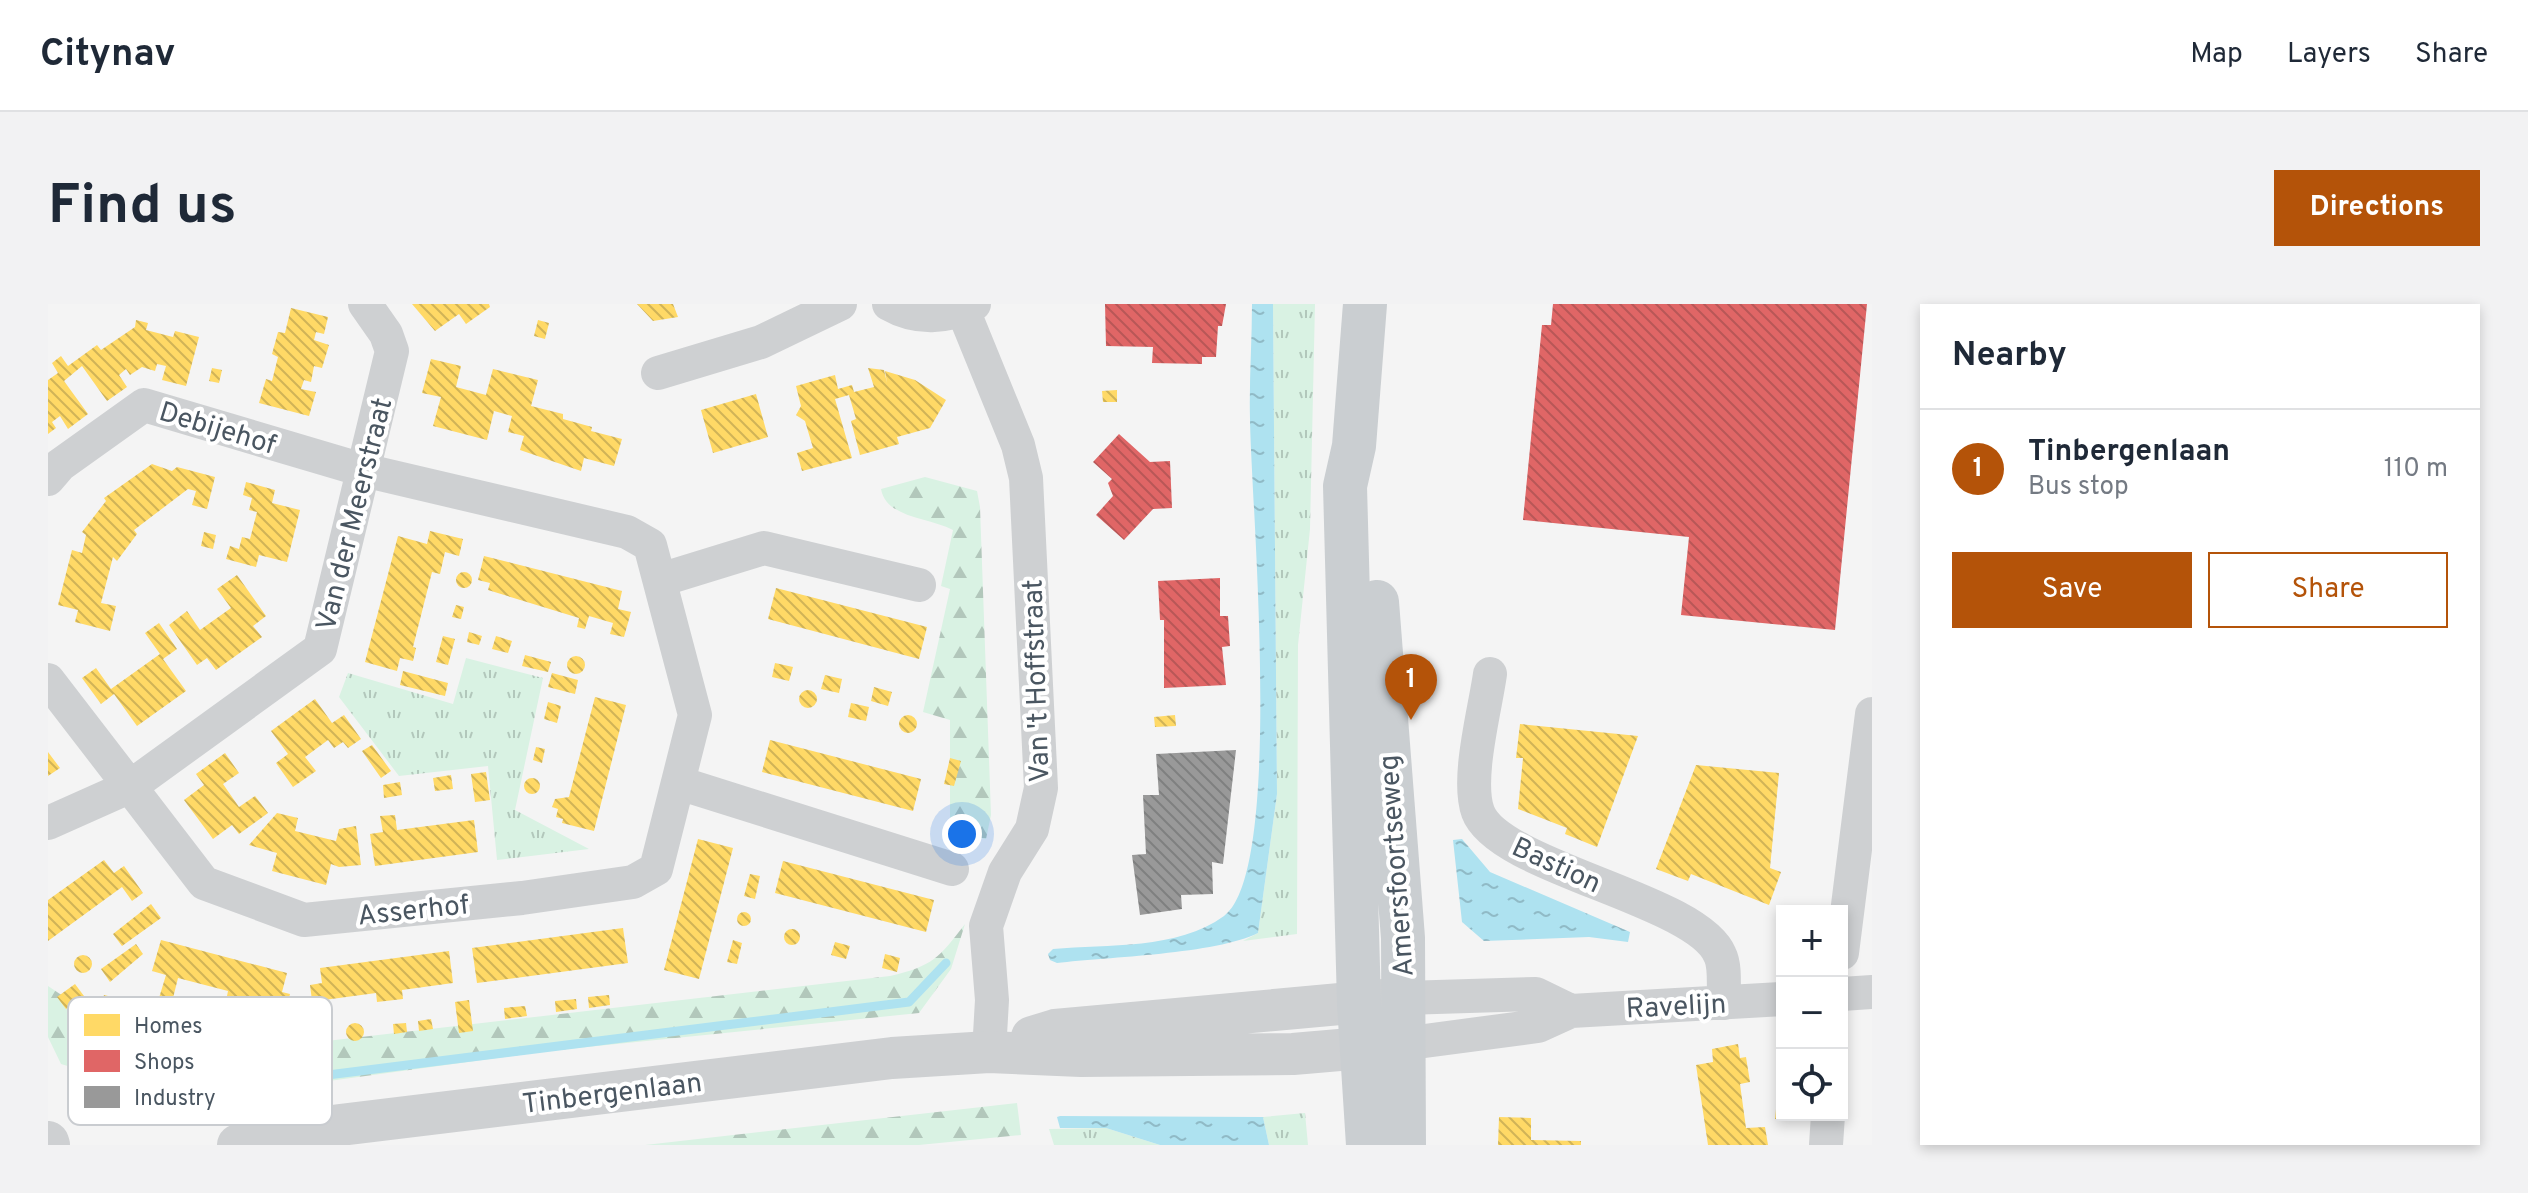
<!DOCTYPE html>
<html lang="en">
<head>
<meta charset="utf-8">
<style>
	:root { --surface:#fff; --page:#f2f2f3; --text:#1f2937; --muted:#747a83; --line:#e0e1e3; --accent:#b45309 }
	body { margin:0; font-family:Overpass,sans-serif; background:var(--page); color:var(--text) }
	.controls { position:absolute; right:24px; bottom:24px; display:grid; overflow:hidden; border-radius:0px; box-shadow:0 4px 12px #0003 }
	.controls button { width:72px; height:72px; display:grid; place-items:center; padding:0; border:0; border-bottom:2px solid var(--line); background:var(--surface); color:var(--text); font:40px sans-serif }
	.you { position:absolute; left:914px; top:530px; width:28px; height:28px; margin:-20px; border:6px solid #fff; border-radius:50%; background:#1a73e8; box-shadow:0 0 0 12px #1a73e833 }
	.badge { display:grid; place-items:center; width:52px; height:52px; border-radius:50%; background:var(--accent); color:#fff; font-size:26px; font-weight:700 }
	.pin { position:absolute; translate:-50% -66px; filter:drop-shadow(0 2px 4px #0008) }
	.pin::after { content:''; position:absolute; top:42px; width:28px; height:24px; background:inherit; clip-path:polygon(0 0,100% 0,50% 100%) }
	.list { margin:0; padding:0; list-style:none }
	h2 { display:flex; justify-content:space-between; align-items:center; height:104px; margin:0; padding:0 32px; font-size:34px }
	h2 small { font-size:26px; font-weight:400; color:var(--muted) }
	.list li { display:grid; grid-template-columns:52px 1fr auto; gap:24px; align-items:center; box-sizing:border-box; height:120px; padding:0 32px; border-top:2px solid var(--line) }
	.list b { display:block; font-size:30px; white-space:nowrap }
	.list p { margin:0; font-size:26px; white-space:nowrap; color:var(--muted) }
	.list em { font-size:26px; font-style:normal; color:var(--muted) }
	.actions { display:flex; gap:16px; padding:24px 32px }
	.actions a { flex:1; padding:18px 0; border:2px solid var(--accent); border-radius:0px; text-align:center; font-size:28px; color:var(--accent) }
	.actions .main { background:var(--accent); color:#fff }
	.icon { flex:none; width:44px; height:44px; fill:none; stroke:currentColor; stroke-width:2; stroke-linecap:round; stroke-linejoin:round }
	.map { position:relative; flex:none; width:1824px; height:841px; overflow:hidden; border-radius:0px }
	header { display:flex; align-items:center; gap:48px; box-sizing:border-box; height:112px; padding:0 40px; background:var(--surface); border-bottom:2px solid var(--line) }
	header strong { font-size:38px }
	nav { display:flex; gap:44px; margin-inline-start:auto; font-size:28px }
	.intro { display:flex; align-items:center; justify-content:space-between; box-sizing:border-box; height:192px; padding:0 48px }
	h1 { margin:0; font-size:56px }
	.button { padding:20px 36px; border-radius:0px; background:var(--accent); color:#fff; font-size:28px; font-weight:700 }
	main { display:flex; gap:48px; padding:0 48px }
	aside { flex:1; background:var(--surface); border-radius:0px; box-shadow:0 4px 12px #0003 }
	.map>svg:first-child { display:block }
	.grass { fill:url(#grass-tufts) }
	.forest { fill:url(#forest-firs) }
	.water { fill:url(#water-ripples) }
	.homes { fill:url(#homes-back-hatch) }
	.shops { fill:url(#shops-back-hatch) }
	.industry { fill:url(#industry-back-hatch) }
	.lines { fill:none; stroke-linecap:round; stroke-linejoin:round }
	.stream { stroke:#aee2f0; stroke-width:9 }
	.minor { stroke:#ced0d2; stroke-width:34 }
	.tertiary { stroke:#ced0d2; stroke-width:42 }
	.primary { stroke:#caced1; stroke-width:44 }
	.labels { text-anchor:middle; stroke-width:8; stroke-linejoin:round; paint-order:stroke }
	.street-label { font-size:28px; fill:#4a5661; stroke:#fff }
	.key { fill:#fff; stroke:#c9ccd0; stroke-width:2 }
	.key-label { font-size:22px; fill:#4a5661 }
</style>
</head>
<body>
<header>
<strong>Citynav</strong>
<nav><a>Map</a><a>Layers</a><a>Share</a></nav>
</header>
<div class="intro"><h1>Find us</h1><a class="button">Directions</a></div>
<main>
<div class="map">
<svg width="1824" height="841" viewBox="0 0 1824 841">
	<defs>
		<pattern id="grass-tufts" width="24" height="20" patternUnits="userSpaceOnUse" patternTransform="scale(2)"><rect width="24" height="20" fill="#d9f2e3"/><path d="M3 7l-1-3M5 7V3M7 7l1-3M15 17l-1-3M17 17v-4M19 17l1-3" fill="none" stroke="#b2c7bb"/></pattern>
		<pattern id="forest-firs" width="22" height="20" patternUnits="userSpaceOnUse" patternTransform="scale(2)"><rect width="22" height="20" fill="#d9f2e3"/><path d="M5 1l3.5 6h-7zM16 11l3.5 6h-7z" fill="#b2c7bb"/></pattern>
		<pattern id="water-ripples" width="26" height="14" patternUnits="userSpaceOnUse" patternTransform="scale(2)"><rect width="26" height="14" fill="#aee2f0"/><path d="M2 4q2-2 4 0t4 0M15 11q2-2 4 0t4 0" fill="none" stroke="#90bac6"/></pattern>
		<pattern id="homes-back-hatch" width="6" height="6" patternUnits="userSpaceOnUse" patternTransform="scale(2)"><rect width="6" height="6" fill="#ffd966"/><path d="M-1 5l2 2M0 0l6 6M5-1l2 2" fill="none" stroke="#d0b357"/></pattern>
		<pattern id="shops-back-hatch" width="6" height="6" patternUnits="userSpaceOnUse" patternTransform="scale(2)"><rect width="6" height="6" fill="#e06666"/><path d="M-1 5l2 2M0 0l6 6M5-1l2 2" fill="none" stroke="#b85757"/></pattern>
		<pattern id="industry-back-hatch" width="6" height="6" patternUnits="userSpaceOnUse" patternTransform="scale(2)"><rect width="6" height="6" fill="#999"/><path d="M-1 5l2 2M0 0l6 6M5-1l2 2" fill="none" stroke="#7f8080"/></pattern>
	</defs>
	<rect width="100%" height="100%" fill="#f4f4f4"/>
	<path class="grass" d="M1225 0H1267L1262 225 1250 341 1249 630 1195 637 1210 629 1229 490Z
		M418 354 495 374 467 506 541 545 449 556 440 462 351 472 291 393 300 369 405 400Z
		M1257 809 1260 841H1221L1215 813Z
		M1058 824 1112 841H1006L1001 825Z"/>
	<path class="forest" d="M877 173 929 187 932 203 943 511 938 535 902 528V416L875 408 902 285 893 282 905 226C880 213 838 214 833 185Z
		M917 620 903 665 871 709 500 747 141 796 44 761 33 766 13 760 0 733V682L12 690 178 741 218 744 842 672C885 662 891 654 917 620Z
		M969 799 973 831 871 841H597Z"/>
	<path class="water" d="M1204 0H1225L1229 490 1210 629C1168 650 1060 653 1009 659L1002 656 1000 650 1005 645C1060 640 1129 646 1176 612 1237 567 1203 199 1202 115 1201 77 1204 38 1204 0Z
		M1414 535 1442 568 1582 628 1580 638 1541 633 1436 637 1414 618 1405 536Z
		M1012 812 1215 813 1221 841H1112L1058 824H1012L1009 813Z"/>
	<path class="homes" d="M364 0H441L442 3 418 20 411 10 387 27Z
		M589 0H625L630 13 605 17Z
		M243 4 280 13 276 30 268 28 266 36 281 41 274 64 266 62 263 78 256 76 253 85 268 88 261 112 211 99 218 75 224 77 230 53 224 50 230 28 237 29Z
		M88 16 100 19 98 26 125 33 127 27 151 33 138 82 114 76 118 62 109 60 107 67 94 63 82 71 78 65 71 71 79 83 59 97 34 62 16 77 40 110 20 125 12 112 4 118 8 124 0 130V76L10 69 4 59 13 52 20 62 49 41 53 46 87 23Z
		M490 16 501 19 497 35 486 32Z
		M383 55 413 62 408 83 438 91 445 65 490 76 483 102 515 110V115L544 123 543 127 574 135 566 162 536 154 533 167 472 146 476 132 460 128 464 112 446 107 439 136 385 122 393 93 374 89Z
		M164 64 174 66 171 79 161 77Z
		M820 64 836 66 839 79 837 67 867 76 898 96 882 124 849 133 851 140 812 151 803 117 808 115 801 91 787 95 804 154 754 167 749 149 765 144 757 117 748 111 753 102 748 82 787 71 790 85 804 81 806 88 826 83Z
		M1069 86V98H1055L1054 87Z
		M708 90 720 133 665 149 653 106Z
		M104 160 124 167 129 163 167 173 159 205 144 201 148 187 140 185 86 226 89 230 69 257 65 253 53 299 68 302 62 327 27 318 30 306 10 301 24 246 34 249 38 231 34 228 58 197 56 194Z
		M198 178 227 186 224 199 252 206 239 258 211 251 208 263 178 255 182 242 191 245 194 233 202 235 209 208 201 206 204 194 195 191Z
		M382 227 415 235 411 252 397 248 392 270 384 268 365 343 368 344 365 357 352 354 349 367 317 358 350 232 379 240Z
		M156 228 168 231 165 245 153 242Z
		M436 252 574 287 570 305 583 308 576 333 562 330 565 319 541 312 537 325 529 323 531 314 440 286 442 279 430 276Z
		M408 276a8 8 0 1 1 16 0a8 8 0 1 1-16 0Z
		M189 271 218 312 205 322 214 333 168 366 159 354 149 361 121 321 139 307 152 326 183 304 169 285Z
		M728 284 879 323 871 355 720 315Z
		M408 301 416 303 413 315 404 313Z
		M111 319 129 345 115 355 138 387 89 422 66 390 53 400 34 374 48 364 63 385 112 350 97 329Z
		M421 328 434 332 431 341 419 338Z
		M395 332 407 335 400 361 388 358Z
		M448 332 464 337 460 349 444 345Z
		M477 351 503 358 500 368 474 362Z
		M519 361a9 9 0 1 1 18 0a9 9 0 1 1-18 0Z
		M727 359 745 363 741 377 724 373Z
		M355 367 400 379 397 392 352 381Z
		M504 369 530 376 527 390 500 383Z
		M777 371 794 375 791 389 773 385Z
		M826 383 844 388 840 402 823 397Z
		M751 395a9 9 0 1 1 18 0a9 9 0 1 1-18 0Z
		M547 393 578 401 546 527 514 519 515 515 508 513 510 505 504 503 507 495 521 493Z
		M267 395 284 419 296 411 313 435 300 444 295 438 286 444 280 436 257 453 268 467 245 483 228 459 240 450 223 427Z
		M500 398 513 402 509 419 496 415Z
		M803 399 821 403 818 417 800 413Z
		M851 420a9 9 0 1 1 18 0a9 9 0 1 1-18 0Z
		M1127 411 1128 422 1107 423 1106 413Z
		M1472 420 1590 432 1549 543 1517 530 1519 524 1470 505 1475 454H1468Z
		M722 436 873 475 865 507 714 468Z
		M324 441 343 467 333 474 314 447Z
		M488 443 497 445 494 459 485 456Z
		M0 448 12 464 0 472Z
		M177 449 191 469 175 480 191 503 207 492 220 509 191 530 184 521 165 535 136 496 156 481 148 470Z
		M902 454 913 457 906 482 896 480Z
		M1648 461 1731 469 1722 564 1733 568 1721 601 1643 570 1640 577 1608 565Z
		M438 468 442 496 427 498 423 470Z
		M403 471 405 485 387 487 385 474Z
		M476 482a8 8 0 1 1 16 0a8 8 0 1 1-16 0Z
		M352 478 354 491 336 494 335 481Z
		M229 509 250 514 247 527 288 537 291 525 308 522 313 561 291 563 283 560 278 581 224 567 229 549 201 541Z
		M347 511 349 526 426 516 430 548 327 562 322 530 335 528 332 512Z
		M650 535 685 544 651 675 616 666Z
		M56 556 66 569 76 562 95 589 84 597 74 583 0 637V596Z
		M735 557 886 596 878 628 727 589Z
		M702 570 712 572 707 595 696 592Z
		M103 600 113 614 74 642 65 630Z
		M689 615a7 7 0 1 1 14 0a7 7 0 1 1-14 0Z
		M575 624 580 659 429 679 424 644Z
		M736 633a8 8 0 1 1 16 0a8 8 0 1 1-16 0Z
		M113 636 239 669 234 688 242 690 239 702 230 700 226 710 178 697 180 687 130 674 124 698 111 694 118 671 104 667Z
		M685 636 694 639 689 660 679 658Z
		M787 638 802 642 798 655 783 651Z
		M88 640 95 650 62 678 53 665Z
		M401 647 405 679 354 686 355 695 329 698 328 689 276 696 274 711 266 712 262 681 274 679 272 664Z
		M837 650 852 654 849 668 834 664Z
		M26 660a9 9 0 1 1 18 0a9 9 0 1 1-18 0Z
		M27 680 36 692 18 705 9 693Z
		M56 691 72 695 68 711 52 706Z
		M561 691 562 701 541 704 540 693Z
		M528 695 529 705 508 708 507 697Z
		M421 696 425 727 411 729 407 698Z
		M477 702 479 712 457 715 456 704Z
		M383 715 385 725 371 727 370 717Z
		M358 719 359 728 346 730 345 720Z
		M298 728a9 9 0 1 1 18 0a9 9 0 1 1-18 0Z
		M1690 740 1692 754 1698 753 1702 778 1692 780 1698 824 1717 823 1720 841H1660L1648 761 1665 758 1664 745Z
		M1730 785H1734L1737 816 1727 815Z
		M1451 813 1483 814V836L1533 837V841H1450Z"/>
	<path class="shops" d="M1057 0H1178L1174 22H1170L1168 53H1154V60L1104 59 1105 43 1058 42Z
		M1505 0H1819L1787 326 1633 311 1641 233 1475 216 1494 21H1503Z
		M1071 130 1102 158 1122 157 1124 204 1105 205 1076 236 1048 211 1065 192 1060 179 1064 175 1045 158Z
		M1172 274V312H1180L1182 342 1174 343 1178 381 1116 384V316H1112L1110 277Z"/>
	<path class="industry" d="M1188 446 1175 560 1164 558 1165 590 1133 591 1134 605 1092 611 1084 551 1098 550 1095 491H1111L1108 450Z"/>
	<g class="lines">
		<path class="stream" d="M129 795 141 796 200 781 861 698 898 659"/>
		<path class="minor" d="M841 0C869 16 899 14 926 0
			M915 6 970 141 978 174 993 484 984 525 957 568 938 622 944 696 941 748
			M610 69 713 38 792 0
			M0 175 12 161 96 101 315 166 579 228 602 241 647 411 608 565 585 578 474 594 256 616 156 579 0 376
			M612 276 716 244 871 281
			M1442 370C1437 406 1418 475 1430 508 1451 564 1649 595 1672 651 1678 663 1675 685 1676 699
			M631 479 904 565
			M0 519 83 482 272 345 344 47 338 30 317 0
			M1794 649 1824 410
			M1794 690 1824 688
			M1356 694 1488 690 1523 707
			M1354 740 1490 722 1523 707 1734 695
			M1778 841 1780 811"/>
		<path class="tertiary" d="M984 733 1007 726 1347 695
			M0 838 1 841
			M190 841 218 831 292 821 844 754 941 748 1033 752 1245 750 1350 741"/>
		<path class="primary" d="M1317 0 1306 142 1297 182 1311 700 1320 841
			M1329 298 1355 634 1356 841"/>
	</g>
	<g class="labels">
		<g class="street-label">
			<text transform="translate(170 123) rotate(17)" y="10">Debijehof</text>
			<text transform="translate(305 210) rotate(-76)" y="10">Van der Meerstraat</text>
			<text transform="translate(987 377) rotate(-92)" y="10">Van 't Hoffstraat</text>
			<text transform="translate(1509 560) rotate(25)" y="10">Bastion</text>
			<text transform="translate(1347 562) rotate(-94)" y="10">Amersfoortseweg</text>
			<text transform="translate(365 605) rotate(-6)" y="10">Asserhof</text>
			<text transform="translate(1628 701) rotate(-3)" y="10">Ravelijn</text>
			<text transform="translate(564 788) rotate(-7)" y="10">Tinbergenlaan</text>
		</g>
	</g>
	<rect x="20" y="693" width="264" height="128" rx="12" class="key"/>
	<rect x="36" y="710" width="36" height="22" fill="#ffd966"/>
	<rect x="36" y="746" width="36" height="22" fill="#e06666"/>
	<rect x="36" y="782" width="36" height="22" fill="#999"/>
	<g class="key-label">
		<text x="86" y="729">Homes</text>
		<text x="86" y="765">Shops</text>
		<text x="86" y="801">Industry</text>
	</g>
</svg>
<div class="controls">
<button>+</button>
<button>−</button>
<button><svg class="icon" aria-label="locate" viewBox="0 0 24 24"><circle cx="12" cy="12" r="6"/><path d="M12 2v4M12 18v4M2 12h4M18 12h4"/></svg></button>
</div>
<div class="you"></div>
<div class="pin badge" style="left:1363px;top:416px">1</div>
</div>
<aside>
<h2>Nearby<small></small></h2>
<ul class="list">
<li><span class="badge">1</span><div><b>Tinbergenlaan</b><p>Bus stop</p></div><em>110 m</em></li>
</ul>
<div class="actions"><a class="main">Save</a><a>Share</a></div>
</aside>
</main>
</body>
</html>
